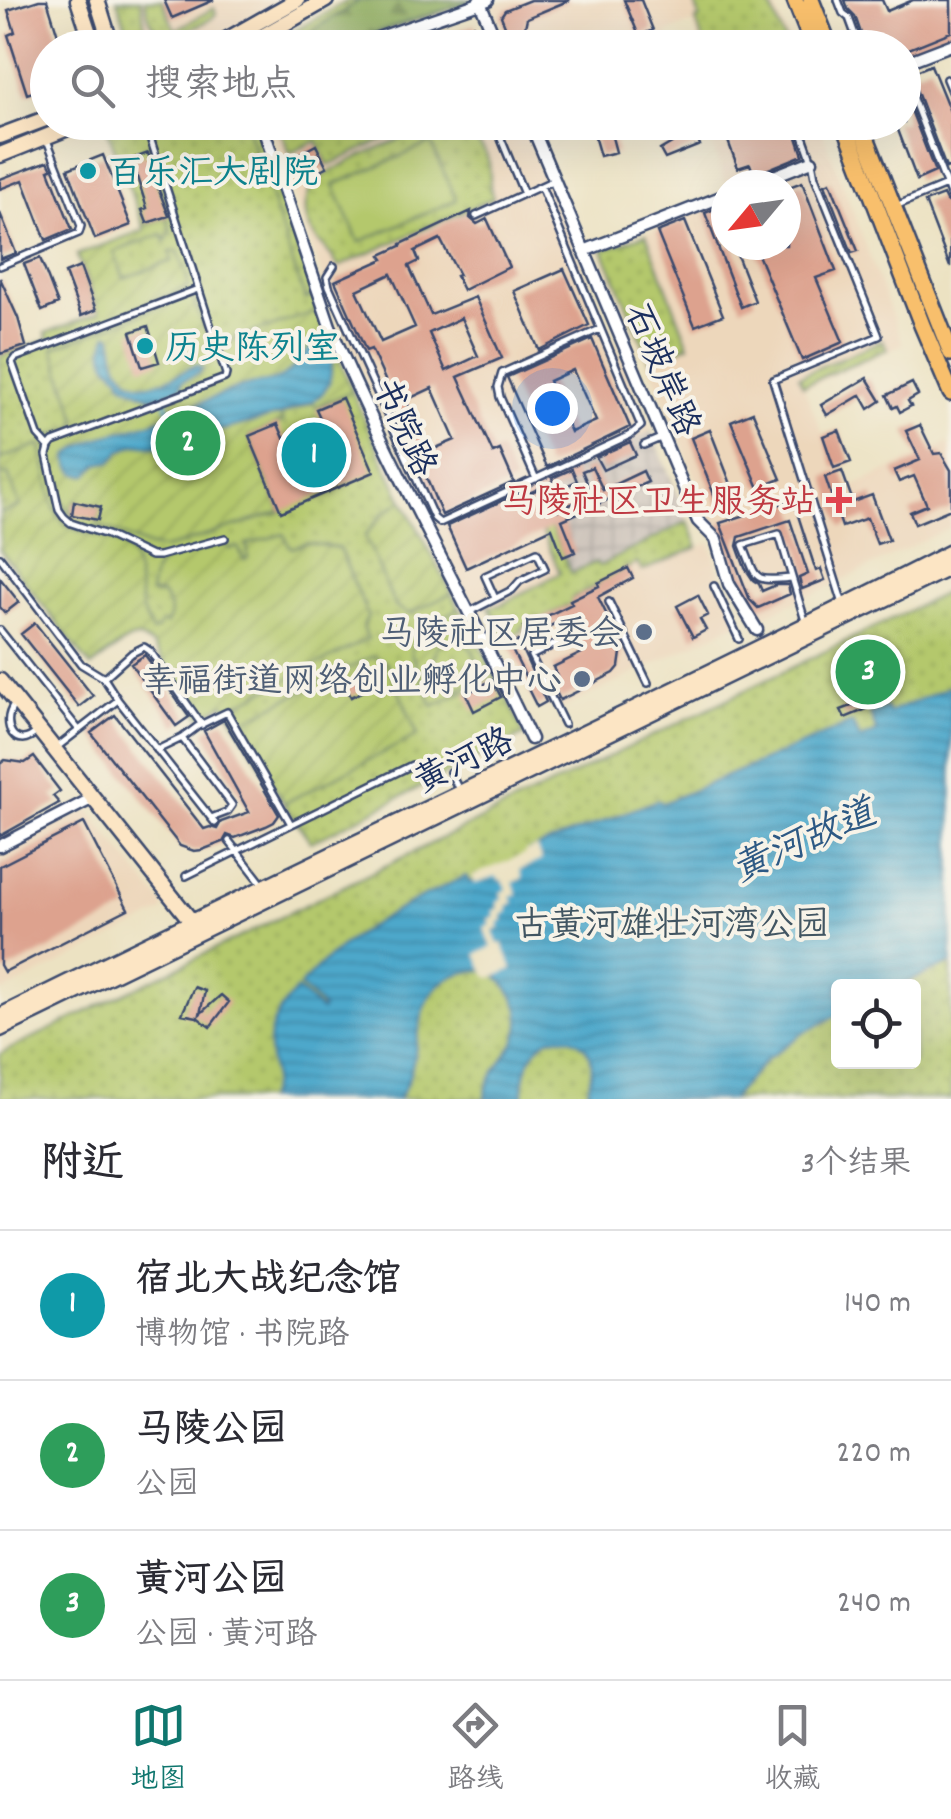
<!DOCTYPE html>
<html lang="zh">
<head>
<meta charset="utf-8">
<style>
	:root { --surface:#fff; --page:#f2f2f3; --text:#2b2b33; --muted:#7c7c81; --line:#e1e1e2; --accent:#0f766e }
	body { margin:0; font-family:Dekko,"LXGW WenKai TC",sans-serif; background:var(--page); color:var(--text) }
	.controls { position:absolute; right:30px; bottom:30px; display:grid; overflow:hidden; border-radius:10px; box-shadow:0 10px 40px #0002 }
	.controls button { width:90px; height:90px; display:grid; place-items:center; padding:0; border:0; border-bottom:2px solid var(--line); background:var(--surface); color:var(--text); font:50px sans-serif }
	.compass { position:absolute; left:711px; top:170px; width:90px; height:90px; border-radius:50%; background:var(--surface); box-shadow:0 10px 40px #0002; rotate:241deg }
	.you { position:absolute; left:552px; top:408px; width:35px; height:35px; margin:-25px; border:8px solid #fff; border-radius:50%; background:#1a73e8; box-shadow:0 0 0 15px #1a73e833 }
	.badge { display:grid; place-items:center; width:65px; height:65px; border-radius:50%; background:var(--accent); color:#fff; font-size:32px; font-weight:700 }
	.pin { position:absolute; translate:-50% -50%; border:5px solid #fff; box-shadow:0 2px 10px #0006 }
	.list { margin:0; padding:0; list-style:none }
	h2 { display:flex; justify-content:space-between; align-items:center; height:130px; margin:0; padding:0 40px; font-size:42px }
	h2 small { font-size:32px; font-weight:400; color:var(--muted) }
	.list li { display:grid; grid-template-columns:65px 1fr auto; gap:30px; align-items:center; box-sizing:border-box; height:150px; padding:0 40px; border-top:2px solid var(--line) }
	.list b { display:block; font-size:38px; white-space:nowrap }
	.list p { margin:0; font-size:32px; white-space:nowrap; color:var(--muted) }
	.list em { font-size:32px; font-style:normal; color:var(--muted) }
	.icon { flex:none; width:55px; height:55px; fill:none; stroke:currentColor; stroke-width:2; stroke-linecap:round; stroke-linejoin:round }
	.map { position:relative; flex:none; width:951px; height:1099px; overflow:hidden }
	.search { position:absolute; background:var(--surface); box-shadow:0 10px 40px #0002; left:30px; right:30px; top:30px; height:110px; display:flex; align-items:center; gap:25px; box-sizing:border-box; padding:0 35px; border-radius:55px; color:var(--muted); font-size:38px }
	.sheet { height:580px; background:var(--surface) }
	nav { display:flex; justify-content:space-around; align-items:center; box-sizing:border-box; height:140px; border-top:2px solid var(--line); background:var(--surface); font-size:28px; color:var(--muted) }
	nav a { display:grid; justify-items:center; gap:5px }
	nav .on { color:var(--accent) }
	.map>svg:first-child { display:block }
	.built { fill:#edd7bb }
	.industrial { fill:url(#industrial-grid) }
	.grass { fill:url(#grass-dots); stroke:#687c65; stroke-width:2.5; fill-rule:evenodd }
	.forest { fill:url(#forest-firs); stroke:#556e5f; stroke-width:2.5 }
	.garden { fill:url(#garden-furrows); stroke:#687c65; stroke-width:2.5; fill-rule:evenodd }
	.pitch { fill:#b4c86c; stroke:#687c65; stroke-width:2.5 }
	.water { fill:url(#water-rules); stroke:#346c94; stroke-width:2.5 }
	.pier { fill:#ece2c2 }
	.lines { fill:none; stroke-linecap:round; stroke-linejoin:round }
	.stream { stroke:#4ea8cb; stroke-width:4 }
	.building { fill:#dda28e; fill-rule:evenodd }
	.lane-casing { stroke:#3a4a6d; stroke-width:10 }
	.street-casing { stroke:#3a4a6d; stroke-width:15 }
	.secondary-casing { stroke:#3a4a6d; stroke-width:19 }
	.primary-casing { stroke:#3a4a6d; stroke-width:20 }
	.lane { stroke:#fff; stroke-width:5 }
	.street { stroke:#fff; stroke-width:10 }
	.secondary { stroke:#fce5c4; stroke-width:14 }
	.primary { stroke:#f8bf6c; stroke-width:15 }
	.culture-dot { fill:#0f9aa8; stroke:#f7f3e8; stroke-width:4 }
	.health-dot { fill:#e0444e; stroke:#f7f3e8; stroke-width:4 }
	.service-dot { fill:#5c6f8a; stroke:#f7f3e8; stroke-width:4 }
	.labels { text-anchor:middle; stroke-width:8; stroke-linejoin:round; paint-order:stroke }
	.culture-label { font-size:35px; fill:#0d838f; stroke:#f7f3e8; text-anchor:start }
	.street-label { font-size:35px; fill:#1b2f5e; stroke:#f7f3e8 }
	.health-label { font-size:35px; fill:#be3a42; stroke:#f7f3e8; text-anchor:end }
	.service-label { font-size:35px; fill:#4e5e75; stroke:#f7f3e8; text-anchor:end }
	.park-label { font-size:35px; fill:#415562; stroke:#f7f3e8 }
	.water-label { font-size:38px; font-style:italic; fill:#2d5984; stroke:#f7f3e8 }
</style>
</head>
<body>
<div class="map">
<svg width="951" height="1099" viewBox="0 0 951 1099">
	<defs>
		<pattern id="industrial-grid" width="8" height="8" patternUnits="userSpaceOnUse" patternTransform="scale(2.5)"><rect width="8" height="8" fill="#ccc2b9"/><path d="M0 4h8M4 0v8" fill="none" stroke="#afa7a1"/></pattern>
		<pattern id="grass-dots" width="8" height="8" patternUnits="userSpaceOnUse" patternTransform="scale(2.5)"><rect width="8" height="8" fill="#b4c86c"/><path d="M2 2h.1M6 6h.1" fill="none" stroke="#9aac60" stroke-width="1.8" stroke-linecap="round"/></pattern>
		<pattern id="forest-firs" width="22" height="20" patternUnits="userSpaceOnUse" patternTransform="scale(2.5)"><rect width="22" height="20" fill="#8fac60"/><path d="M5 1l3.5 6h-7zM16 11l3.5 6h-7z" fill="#748c52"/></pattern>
		<pattern id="garden-furrows" width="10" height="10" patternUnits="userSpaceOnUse" patternTransform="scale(2.5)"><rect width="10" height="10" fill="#b4c86c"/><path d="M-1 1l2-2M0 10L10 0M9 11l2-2" fill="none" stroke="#9aac60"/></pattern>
		<pattern id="water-rules" width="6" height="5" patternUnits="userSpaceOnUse" patternTransform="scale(2.5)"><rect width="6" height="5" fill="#4ea8cb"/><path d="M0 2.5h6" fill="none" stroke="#4089a8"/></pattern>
	</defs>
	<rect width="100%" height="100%" fill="#f7f3e8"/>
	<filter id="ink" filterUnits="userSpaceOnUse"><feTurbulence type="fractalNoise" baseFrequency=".01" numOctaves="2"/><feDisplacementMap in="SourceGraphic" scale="20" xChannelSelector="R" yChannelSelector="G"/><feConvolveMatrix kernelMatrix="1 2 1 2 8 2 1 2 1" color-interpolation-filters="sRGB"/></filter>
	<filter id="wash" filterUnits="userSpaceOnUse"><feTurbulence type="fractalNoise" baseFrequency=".0048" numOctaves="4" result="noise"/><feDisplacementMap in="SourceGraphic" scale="40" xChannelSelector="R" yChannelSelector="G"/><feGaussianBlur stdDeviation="2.25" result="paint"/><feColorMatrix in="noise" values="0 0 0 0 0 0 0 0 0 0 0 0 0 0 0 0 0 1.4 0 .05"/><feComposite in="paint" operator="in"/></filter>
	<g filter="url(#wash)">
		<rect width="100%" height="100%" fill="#ece2c2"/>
		<path class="built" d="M121 0H285L205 48 137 47Z
			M508 0H772L792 47H701L693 23 667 33 672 47H512L494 5Z
			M271 123H521L652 431 524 489 560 573 499 605 494 604 477 613 434 529 328 295Z
			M585 123H685L642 136 638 127 614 134 619 155 596 161Z
			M705 123H819L903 344 804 388 823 434 839 429 851 462 843 466 852 487 948 443 951 450V527L824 589 759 617 745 603 671 416 601 251 726 200V245H786V185H726Z
			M710 542 724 586 741 621 560 710 556 702 545 708 543 704 537 707 526 685 531 682 528 676 534 673 515 635 521 631 520 628 571 604 570 600 637 563 642 571Z
			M88 810 164 905 163 912 3 992 0 987V855Z"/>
		<path class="industrial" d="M652 431 688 521 598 566 595 562 571 573 533 485Z"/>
		<path class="grass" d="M117 0H141L145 28 138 37 130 39Z
			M145 0H162L175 30 214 8 216 14C210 21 204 23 195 27 163 43 150 36 145 0Z
			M349 0H478L338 47 265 48Z
			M694 0H768L787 45 784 48 704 47 696 20 700 18Z
			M124 123H255C286 211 315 301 351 388 396 496 455 598 509 701L524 735 311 842 287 809 225 704 201 717 153 646 139 637 128 640 91 667 0 550V356L48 340 46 333 99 313 77 255 145 230 107 129Z
			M277 123H397L402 132 328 165 317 141 290 153Z
			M447 124C469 131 491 148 490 173 490 184 489 187 493 198L338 267C330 248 315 244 308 224 304 212 305 197 312 187 326 166 410 136 437 125Z
			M646 234 689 345 651 361 603 250Z
			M533 485 571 573 596 562 599 566 688 521 698 547 642 571 637 563 571 599 572 604 521 628 522 631 506 639 489 607 500 605 560 573 524 489Z
			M951 590V1099H0V1054ZM838 986H914V1062H838Z"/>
		<path class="forest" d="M360 0H467L464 4 330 47 284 48Z"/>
		<path class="garden" d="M245 123H255L315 296 305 299Z
			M167 217 171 233 165 241 162 234 114 252 124 278 172 261 170 252 178 251 187 277 188 287 50 342 46 333 99 313 77 255 144 230 143 225Z
			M187 296 192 298 195 303 211 347 320 310 352 391 316 407 313 402 281 415 283 422 249 436 281 512 164 549 150 547 97 525 100 507 75 501 71 515 62 500 51 455 53 450 49 436 75 427 77 418 53 348Z
			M883 340 887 349 803 385 799 376Z
			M40 445C49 467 47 504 62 521 80 539 119 532 131 556 140 573 138 593 142 610 144 617 149 625 152 632L157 629 161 623 167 624C173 611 169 602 160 593L158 595 150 593 154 572 160 562 226 543 229 549 238 547 244 560 248 558 247 544 284 534 289 545 292 548 307 543 339 548 368 616 363 627 368 639 228 709 224 704 201 717 153 646C147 642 144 638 137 638 125 638 101 659 91 667L0 550V514L20 506 8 474 0 476V459Z
			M403 500 452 593 409 614 395 606 365 536 383 513Z
			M460 608 496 676 433 706 411 653 415 631ZM455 637C474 645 478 658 479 678L457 689 443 680 433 659 438 645Z
			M373 656 387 663 418 735 284 803 237 724Z"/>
		<path class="pitch" d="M431 143 456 200 359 242 334 185Z"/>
		<path class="water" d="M108 334 111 335C115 345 114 358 119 366 139 402 173 375 197 365L203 368 199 373 182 381 181 387 153 398 127 386 121 381V377C105 364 99 354 108 334Z
			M323 341 328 345 332 358 331 372 329 383 322 394 313 401 280 415 202 435 167 448 136 444 120 451 112 461 98 464 88 475C75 477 69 468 68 456 91 435 125 432 153 422 182 412 210 398 239 388 251 383 265 384 277 379 297 372 302 347 323 341Z
			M951 686V963L899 986H838V1015L805 1032 767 1059 731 1099H588C587 1085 594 1073 591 1059 586 1037 554 1029 539 1046 526 1060 522 1082 523 1099H485C487 1067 519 1051 520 1023 521 1006 513 993 502 981 492 970 481 969 467 972 404 983 429 1055 398 1099H267C278 1074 269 1069 269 1045 269 1022 283 1005 297 989L321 1011 323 1008 300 986C348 931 401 907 466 876L470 883 531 857 528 851 657 800 663 803 852 723 860 739 877 732 870 714 886 707 889 713Z"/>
		<path class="pier" d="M536 847 542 860 520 870 523 878 513 883 518 894 511 897 514 903 507 906 509 911 502 915 504 920 498 923 500 928 493 932 498 944 502 943 513 969 491 978 486 976 476 954 492 947 484 928 491 925 488 919 495 916 493 911 499 908 497 902 503 899 500 893 507 889 502 880H499L496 876 475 884 472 876 525 854 524 852Z"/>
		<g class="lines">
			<path class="stream" d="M163 395 171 415"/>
		</g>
		<g id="blocks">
			<path class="building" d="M39 0H47L62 48H48V87L27 94 8 35 15 32 8 10Z
				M164 0H214L172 18Z
				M530 0H570L527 18 524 32 530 48H514L501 16 505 10Z
				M624 0H641L653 30 639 36Z
				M845 0H882L887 11 913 0H951V32L904 51V48H866L855 16 848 9Z
				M473 25 480 30 487 48H416Z
				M579 32 584 48H540L539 47Z
				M931 65 951 114V166L946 168 914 84 910 80 904 82V76Z
				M904 92 935 172 917 180 895 122H904Z
				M590 122H608L616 152 600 156Z
				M721 122H792L803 155 754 175 750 164 738 168Z
				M694 130 700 145 665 159 660 150Z
				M316 145 327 167 310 175 299 154Z
				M148 153 153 169 151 170 169 216 147 223 142 210 147 208 136 174 131 176 126 161Z
				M103 155 131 225 95 239 68 169Z
				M48 161 52 169 49 170 72 229 46 240 23 180 0 189V179Z
				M802 182 836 271 816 278 843 342 802 360 754 245H786V188Z
				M830 182 858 251 852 253 825 184Z
				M943 195 946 201 951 203 950 267 925 202Z
				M719 207 726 226V245H733L755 301 741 307 705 213Z
				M471 211 470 218 477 224 487 219 509 267 463 290 456 276 459 275 440 239 415 251 419 261 409 266 431 315 475 297 502 358 458 377 493 453 500 450 514 482 442 515 424 472 421 473 390 406 396 404 371 349 366 351 335 281 384 259 381 255 401 246V244ZM391 274 415 327 381 342 357 290ZM461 318 478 356 446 371 429 333ZM432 388 455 440 429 451 406 400Z
				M0 213 16 253 0 259Z
				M685 221 723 315 695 326 657 232Z
				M40 258 58 304 42 311 24 264Z
				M80 267 96 310 81 316 65 273Z
				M564 269 589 325 539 350 514 291Z
				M0 278 18 318 26 346 0 354Z
				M148 326 159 362 142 367 131 332Z
				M592 339 630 427 547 467 507 377ZM573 370 596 421 571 432 549 381Z
				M867 378 881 401 869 409 861 395 827 415 821 405Z
				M912 383 918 395 908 401 911 406 900 412 897 406 893 408 887 395Z
				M342 398 374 472 281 512 249 436 278 424 284 438 322 422 316 409Z
				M753 412 781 479 759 488 731 421Z
				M920 425 934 454 941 453 951 470V509L915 524 910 512 927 505 914 476 899 482 894 471 920 460 906 431Z
				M710 430 736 497 718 504 691 438Z
				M839 430 851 462 834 468 823 436Z
				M630 442 636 455 603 470 596 457Z
				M592 467 603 490 643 471 648 482 562 520 575 552 563 557 552 528 466 568 447 526 519 493 520 497 536 490 553 481 552 478 572 469 577 481 551 493 558 510 592 495 582 471Z
				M842 471 853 502 872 495 889 540 877 544 867 518 842 527 825 477Z
				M793 500 816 571 821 569 825 580 802 589 799 578 808 574 790 520 739 537 737 546 745 568 753 580 759 584 762 591 776 585H788L790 594 758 608 750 600 720 523Z
				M74 501 101 507 98 520 72 515Z
				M628 568 633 578 598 597 622 646 619 667 614 673 560 700 550 680 557 677 553 667 582 653 575 635 565 619 528 636 524 627 572 604 570 600 599 586 598 583Z
				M0 578 19 602 5 613 0 607Z
				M698 595 708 615 700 619 706 630 693 637 677 606Z
				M35 623 93 696 79 707 21 634Z
				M518 641 546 702 537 707 526 685 529 684 510 646Z
				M145 655 189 717 176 726 131 664Z
				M369 672 375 685 351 697 345 685Z
				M492 680 501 697 474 711 466 694Z
				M868 692 874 706 845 718 841 710 862 702 860 695Z
				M115 715 204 829 210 827 217 829 221 822 249 812 204 731 224 720 279 815 274 822 266 826 235 838 227 835 223 842 202 850 194 851 180 846 91 733Z
				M34 757 60 791 53 796 59 803 0 836V764L5 760 25 763Z
				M84 823 128 909 4 972 0 965V866Z
				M194 987 205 991 200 1014 221 995 229 1002 210 1027 197 1017 182 1014Z"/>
		</g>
	</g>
	<g filter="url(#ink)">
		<use href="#blocks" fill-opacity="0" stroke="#3a4a6d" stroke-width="2.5"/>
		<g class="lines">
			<g class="lane-casing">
				<path id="lane" d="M838 0 843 13 849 18 860 48
					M946 79 951 91
					M908 86 951 197
					M145 122 226 374 225 378 53 442 49 447 47 455 59 510 64 517 71 523 107 535 151 556H159L225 538
					M407 122 411 131 415 132 447 122
					M491 122 499 134 524 194
					M798 122 812 161 815 177 879 336 773 380 843 604
					M898 205 951 183
					M476 216 554 180
					M0 266 79 233 81 226 47 140
					M334 266 327 277 329 286 434 518 440 523 630 435 641 426 541 186
					M644 445 663 437
					M49 447 38 435 12 362 15 358 198 289
					M536 479 500 397 498 387 502 373 600 329
					M0 557 81 664 104 678 118 700 211 818
					M791 578C751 582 758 580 743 545L779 534 806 624
					M714 586 739 639
					M609 602 648 683
					M471 611 512 590 520 581 545 569 537 552 485 576 495 598
					M0 630 79 730
					M104 678 132 653 144 647 150 651 202 725
					M14 705C0 724 15 753 38 731
					M564 724 531 656 569 637
					M182 738 232 805 227 812 211 818 215 823
					M56 748 118 700
					M157 750 182 738 198 726 227 712 291 824
					M450 772 460 792
					M229 841 264 886
					M186 876 412 765"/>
			</g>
			<g class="street-casing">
				<path id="street" d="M479 0 499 48
					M348 48 488 0
					M904 63 951 45
					M261 122 330 326C390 467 466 600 531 739
					M530 122 698 521 716 539 729 584 757 630
					M751 185 812 161
					M584 251 726 195
					M0 846 93 798"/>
			</g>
			<g class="secondary-casing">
				<path id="secondary" d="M78 0 94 48
					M97 0 112 48
					M212 48 297 0
					M242 48 326 0
					M0 136 48 118
					M0 155 83 122
					M0 681 196 927
					M0 1016C316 859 637 712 951 552
					M0 1029 951 567"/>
			</g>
			<g class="primary-casing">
				<path id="primary" d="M795 0 814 48
					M811 0 830 48
					M844 122 922 325 951 393
					M860 122 951 353"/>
			</g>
			<use href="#lane" class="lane"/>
			<use href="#street" class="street"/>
			<use href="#secondary" class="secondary"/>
			<use href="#primary" class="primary"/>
		</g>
	</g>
	<g class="culture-dot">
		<circle cx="88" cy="171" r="10"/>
		<circle cx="145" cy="346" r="10"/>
	</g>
	<path class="health-dot" d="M834 485h10v10h10v10h-10v10h-10v-10h-10v-10h10z"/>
	<g class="service-dot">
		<circle cx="644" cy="632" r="10"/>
		<circle cx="582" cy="679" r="10"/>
	</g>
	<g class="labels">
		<g class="culture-label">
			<text x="108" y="183">百乐汇大剧院</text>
			<text x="165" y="358">历史陈列室</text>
		</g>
		<g class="street-label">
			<text transform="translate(664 369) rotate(67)" y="12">石坡岸路</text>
			<text transform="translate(406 426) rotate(65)" y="12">书院路</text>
			<text transform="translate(463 759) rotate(-26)" y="12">黄河路</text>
		</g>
		<g class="health-label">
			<text x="816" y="512">马陵社区卫生服务站</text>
		</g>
		<g class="service-label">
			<text x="624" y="644">马陵社区居委会</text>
			<text x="562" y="691">幸福街道网络创业孵化中心</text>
		</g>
		<g class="park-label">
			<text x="672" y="935">古黄河雄壮河湾公园</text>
		</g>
		<g class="water-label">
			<text transform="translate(803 839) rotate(-24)" y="13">黄河故道</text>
		</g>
	</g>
</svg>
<div class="controls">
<button><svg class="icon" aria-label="locate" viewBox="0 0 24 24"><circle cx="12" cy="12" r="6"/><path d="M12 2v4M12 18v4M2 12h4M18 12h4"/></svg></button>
</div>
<svg class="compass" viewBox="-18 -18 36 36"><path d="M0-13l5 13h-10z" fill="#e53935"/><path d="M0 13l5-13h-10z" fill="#7c7c81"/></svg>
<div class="you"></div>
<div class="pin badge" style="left:314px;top:455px;background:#0f9aa8">1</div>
<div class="pin badge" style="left:188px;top:443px;background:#2e9e5b">2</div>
<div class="pin badge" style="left:868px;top:672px;background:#2e9e5b">3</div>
<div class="search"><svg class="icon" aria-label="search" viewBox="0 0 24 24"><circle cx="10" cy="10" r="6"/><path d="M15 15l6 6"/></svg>搜索地点</div>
</div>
<section class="sheet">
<h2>附近<small>3个结果</small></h2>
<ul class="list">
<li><span class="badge" style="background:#0f9aa8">1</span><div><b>宿北大战纪念馆</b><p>博物馆 · 书院路</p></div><em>140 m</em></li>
<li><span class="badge" style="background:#2e9e5b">2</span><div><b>马陵公园</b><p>公园</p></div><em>220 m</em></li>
<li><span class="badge" style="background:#2e9e5b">3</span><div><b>黄河公园</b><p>公园 · 黄河路</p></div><em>240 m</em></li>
</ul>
</section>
<nav>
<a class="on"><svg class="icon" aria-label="map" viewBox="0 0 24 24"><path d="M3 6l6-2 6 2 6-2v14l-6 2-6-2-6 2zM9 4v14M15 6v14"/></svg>地图</a>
<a><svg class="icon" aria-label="directions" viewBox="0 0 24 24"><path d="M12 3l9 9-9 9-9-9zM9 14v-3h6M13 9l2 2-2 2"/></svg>路线</a>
<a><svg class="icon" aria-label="saved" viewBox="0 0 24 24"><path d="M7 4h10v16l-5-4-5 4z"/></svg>收藏</a>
</nav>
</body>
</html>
